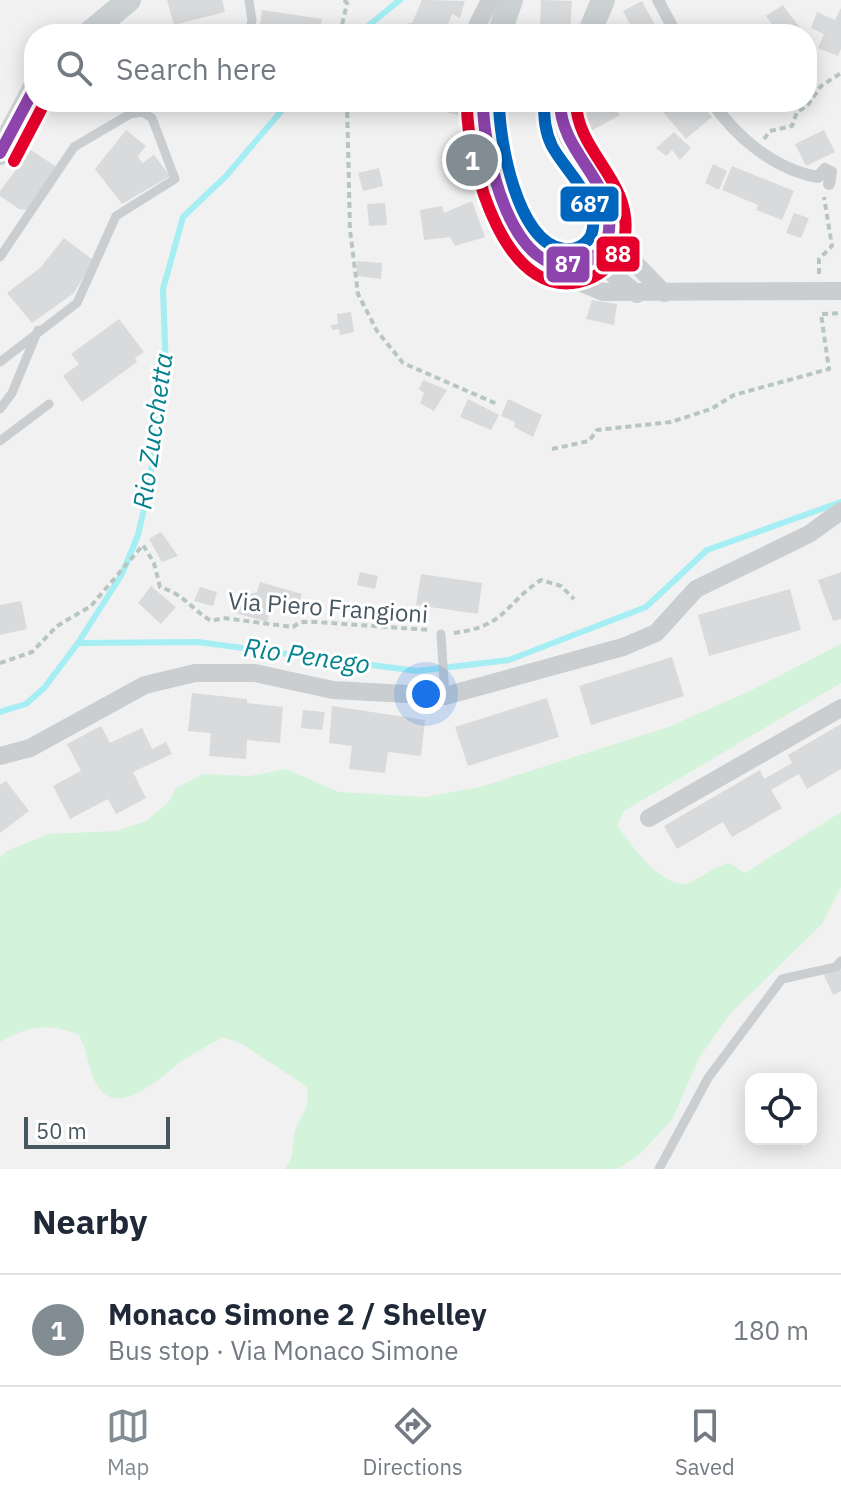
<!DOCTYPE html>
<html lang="en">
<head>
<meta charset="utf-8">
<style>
	:root { --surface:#fff; --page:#f2f2f3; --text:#1f2937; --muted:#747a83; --line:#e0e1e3; --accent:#828d93 }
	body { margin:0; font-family:"IBM Plex Sans",sans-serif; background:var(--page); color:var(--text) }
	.controls { position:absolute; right:24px; bottom:24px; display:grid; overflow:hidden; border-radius:16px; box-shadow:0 4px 20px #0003 }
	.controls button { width:72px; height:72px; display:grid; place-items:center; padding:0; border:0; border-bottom:2px solid var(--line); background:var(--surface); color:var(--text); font:40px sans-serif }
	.scale { position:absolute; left:24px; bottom:20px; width:146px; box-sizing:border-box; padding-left:8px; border:4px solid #465760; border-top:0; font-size:22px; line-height:28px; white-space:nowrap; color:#465760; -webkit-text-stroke:6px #fff; paint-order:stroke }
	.you { position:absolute; left:426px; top:694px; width:28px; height:28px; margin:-20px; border:6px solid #fff; border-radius:50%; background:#1a73e8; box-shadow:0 0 0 12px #1a73e833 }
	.badge { display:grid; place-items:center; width:52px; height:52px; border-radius:50%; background:var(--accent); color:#fff; font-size:26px; font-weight:700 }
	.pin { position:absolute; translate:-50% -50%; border:4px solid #fff; box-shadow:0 2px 8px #0006 }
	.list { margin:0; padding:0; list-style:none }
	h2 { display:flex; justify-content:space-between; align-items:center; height:104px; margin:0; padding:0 32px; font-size:34px }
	h2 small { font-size:26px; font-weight:400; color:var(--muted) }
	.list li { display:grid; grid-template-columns:52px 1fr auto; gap:24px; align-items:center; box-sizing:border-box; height:112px; padding:0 32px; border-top:2px solid var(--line) }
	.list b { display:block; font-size:30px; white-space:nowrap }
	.list p { margin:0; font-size:26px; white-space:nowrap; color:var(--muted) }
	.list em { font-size:26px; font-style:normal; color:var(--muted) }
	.icon { flex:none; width:44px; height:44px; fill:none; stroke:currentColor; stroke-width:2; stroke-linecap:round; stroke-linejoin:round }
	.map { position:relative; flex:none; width:841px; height:1169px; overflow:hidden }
	.search { position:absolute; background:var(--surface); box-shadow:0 4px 20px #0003; left:24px; right:24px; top:24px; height:88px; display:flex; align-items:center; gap:20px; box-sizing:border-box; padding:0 28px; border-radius:32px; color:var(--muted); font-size:30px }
	.sheet { height:216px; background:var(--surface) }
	nav { display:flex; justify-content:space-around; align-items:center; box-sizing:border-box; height:112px; border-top:2px solid var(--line); background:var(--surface); font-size:22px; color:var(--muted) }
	nav a { display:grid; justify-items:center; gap:4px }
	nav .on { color:var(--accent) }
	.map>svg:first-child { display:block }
	.green { fill:#d3f3db }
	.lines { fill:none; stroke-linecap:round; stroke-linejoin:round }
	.stream { stroke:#a4eef4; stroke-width:6 }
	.building { fill:#d9dadb }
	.path { stroke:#b7c6c0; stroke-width:4; stroke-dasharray:6 4; stroke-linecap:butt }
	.service { stroke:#caced0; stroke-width:9 }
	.pedestrian { stroke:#caced0; stroke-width:12 }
	.minor { stroke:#caced0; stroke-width:18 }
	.secondary { stroke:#cbd0d2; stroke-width:24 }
	.bus-1-casing { stroke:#fff; stroke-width:18 }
	.bus-2-casing { stroke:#fff; stroke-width:18 }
	.bus-3-casing { stroke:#fff; stroke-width:18 }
	.bus-1 { stroke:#8e44ad; stroke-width:12 }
	.bus-2 { stroke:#e4002b; stroke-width:12 }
	.bus-3 { stroke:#0065bd; stroke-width:12 }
	.labels { text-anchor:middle; stroke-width:6; stroke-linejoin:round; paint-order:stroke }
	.street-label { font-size:24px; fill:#465760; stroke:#fff }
	.water-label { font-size:26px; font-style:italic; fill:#04838e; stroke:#fff }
	.line-badge { stroke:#fff; stroke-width:3 }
	.badge-label { font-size:22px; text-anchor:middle; font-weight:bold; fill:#fff }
</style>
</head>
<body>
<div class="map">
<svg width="841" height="1169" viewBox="0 0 841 1169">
	<rect width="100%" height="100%" fill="#f2f1f1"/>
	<path class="green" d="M841 644V683L624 811 617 825C630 844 666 894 691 882 705 875 713 867 729 863L745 873 841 812V887L822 924 729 1015 699 1058 672 1120 639 1155 617 1169H284C296 1157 291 1146 295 1131 301 1113 311 1108 307 1087L242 1044 223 1037C210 1044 197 1051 185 1059 166 1072 121 1119 99 1088 88 1073 88 1052 79 1035 50 1022 27 1026 0 1042V858L5 852 48 834 116 831 146 821 168 803 176 788 203 774 250 776 286 769 339 792 425 797 480 787 668 727 748 692Z"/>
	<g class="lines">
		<path class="stream" d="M358 34 400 0
			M78 643 198 642 417 671 509 660 646 607 707 550 841 502
			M0 712 26 704 44 688 78 643 122 574 138 535 148 492 166 370 163 289 183 217 226 176 289 102"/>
	</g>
	<path class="building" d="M167 0H222L225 12 174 25Z
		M422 0 465 1 460 18 452 14 444 34H391L395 25 406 29 409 23H412Z
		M541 0 572 1 570 34 540 32Z
		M642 1 660 34H635L623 11Z
		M783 5 790 15 805 34H779L766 16Z
		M841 8V49L838 56 818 48 824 34 811 28 817 12 835 20Z
		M262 10 322 19 319 34 259 33Z
		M628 25 631 34H608Z
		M188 102H242V105L222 110 220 104 191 112Z
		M412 102H471L467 118Z
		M570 102H613L620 115 587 133Z
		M674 102H699L712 117 686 139 663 112Z
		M126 130 146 146 138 156 142 163 154 155 170 176 122 204 95 169Z
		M824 130 835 152 806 166 795 144Z
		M674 132 691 148 680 160 672 150 666 156 656 148Z
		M31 150 58 168 28 210 19 209 0 196V191Z
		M713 164 727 171 719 190 705 183Z
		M732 166 794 191 782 220 756 210 758 205 722 190Z
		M379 168 383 186 363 191 358 173Z
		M472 201 485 237 455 246 450 237 424 240 420 210 442 206 444 213Z
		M385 203 387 225 369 226 367 204Z
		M794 213 809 218 801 238 786 233Z
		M64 238 93 260 74 293 32 323 7 293 40 268Z
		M357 261 382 263 381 279 356 276Z
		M592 300 617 304 614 325 586 319Z
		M351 312 354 332 340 335 339 329 332 330 331 325 338 324 337 314Z
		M119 319 144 352 135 358 137 362 82 402 63 376 79 364 71 354Z
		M423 380 447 390 434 411 420 403 424 393 419 389Z
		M468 399 499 415 491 430 460 417Z
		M508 399 542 415 533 437 514 427 515 422 501 416Z
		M161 532 178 556 162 562 149 539Z
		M360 572 378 576 375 589 357 585Z
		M841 572V619L833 621 818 580Z
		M421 574 482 583 478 614 416 605Z
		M260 582 302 594 298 608 273 601 267 622 236 613 240 597 257 592Z
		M151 586 176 607 161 624 138 603Z
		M200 587 217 592 213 606 194 601Z
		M790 589 801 630 709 656 698 615Z
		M21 601 27 629 0 635V605Z
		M672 657 684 696 591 725 579 686Z
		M192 693 247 699V703L283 707 280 743 247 740 246 759 209 756 211 733 188 731Z
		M547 698 559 737 468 766 455 727Z
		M332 706 425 720 421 756 388 752 385 773 349 769 352 746 329 743Z
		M303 710 325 712 322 730 301 728Z
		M841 724V769L807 789 799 774 771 790 782 808 732 837 723 822 677 849 664 826 760 770 764 779 792 763 788 755Z
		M101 726 110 743 142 728 152 749 166 742 172 754 133 772 146 798 116 814 108 799 70 819 53 786 81 771 67 744Z
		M6 781 29 811 0 833V785Z
		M841 967V991L833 995 824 975Z"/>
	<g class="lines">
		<path class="path" d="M340 34 347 3 344 0
			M347 102 350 230 358 294 377 331 403 363 497 404
			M764 139 770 131 792 126 797 112 807 106 821 86 841 73
			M819 274V259L832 246 824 197
			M552 449 589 441 597 430 671 422 711 409 734 395 829 369 821 314 841 313
			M454 633C507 626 503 605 541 580L561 586 574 599
			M0 663 32 652 57 626 91 606 143 545 154 563 160 587C185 595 189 607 211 621L223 618 293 627 300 622H316L430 630"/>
		<path class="service" d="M248 34 252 21 249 0
			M0 257 74 147 130 114 142 112 152 118 175 179 116 216 77 303 0 362
			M0 409 12 393 38 330
			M0 441 49 404
			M441 634 445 696
			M659 1169 708 1078 782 979 836 967 841 961"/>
		<path class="pedestrian" d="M658 0 676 34
			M712 102C736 137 775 170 818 177L825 169 831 172 829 184"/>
		<path class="minor" d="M473 34 490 0
			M610 225 627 255 664 293
			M599 252 614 275 637 294
			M547 263 565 276 603 292 841 291
			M0 756 30 748 145 685 195 673H255L333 690 445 696 623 647 656 633 696 589 809 534 841 511
			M649 818 841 708"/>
		<path class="secondary" d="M88 34 129 0
			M499 34 511 0
			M589 34 603 0
			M483 102C477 150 515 284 581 264 594 260 606 248 609 234 620 179 552 154 560 102
			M0 153 34 89"/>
		<g class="bus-1-casing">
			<path id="bus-1" d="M483 102C483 150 511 288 584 263 597 258 608 244 609 230 614 180 561 154 560 102
				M0 153 34 89"/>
		</g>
		<g class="bus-2-casing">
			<path id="bus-2" d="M467 102C466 159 506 317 593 277 609 269 623 253 625 235 632 180 577 153 576 102
				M14 161 45 102"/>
		</g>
		<g class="bus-3-casing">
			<path id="bus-3" d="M499 102C499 139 517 244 564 249 577 250 584 246 591 236 603 201 567 174 552 146 545 132 544 118 544 102"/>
		</g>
		<use href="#bus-1" class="bus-1"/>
		<use href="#bus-2" class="bus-2"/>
		<use href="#bus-3" class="bus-3"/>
	</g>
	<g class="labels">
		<g class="street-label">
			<text transform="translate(328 608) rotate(4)" y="8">Via Piero Frangioni</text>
		</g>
		<g class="water-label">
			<text transform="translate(153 431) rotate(-82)" y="9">Rio Zucchetta</text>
			<text transform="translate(307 656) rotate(8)" y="9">Rio Penego</text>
		</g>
	</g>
	<g class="line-badge">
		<rect x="559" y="185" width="61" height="38" rx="8" fill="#0065bd"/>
		<rect x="595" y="235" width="46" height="38" rx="8" fill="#e4002b"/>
		<rect x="545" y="245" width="46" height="39" rx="8" fill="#8e44ad"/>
	</g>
	<g class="badge-label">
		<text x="590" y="212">687</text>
		<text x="618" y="262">88</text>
		<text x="568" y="272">87</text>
	</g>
</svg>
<div class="controls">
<button><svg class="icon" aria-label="locate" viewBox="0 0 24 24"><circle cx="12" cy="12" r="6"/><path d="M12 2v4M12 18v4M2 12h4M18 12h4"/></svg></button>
</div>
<div class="scale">50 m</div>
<div class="you"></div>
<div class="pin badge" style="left:472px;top:160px">1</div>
<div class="search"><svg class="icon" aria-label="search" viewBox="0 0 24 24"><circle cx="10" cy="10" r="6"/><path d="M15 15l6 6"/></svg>Search here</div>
</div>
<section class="sheet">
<h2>Nearby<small></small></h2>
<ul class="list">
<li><span class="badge">1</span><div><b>Monaco Simone 2 / Shelley</b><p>Bus stop · Via Monaco Simone</p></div><em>180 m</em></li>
</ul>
</section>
<nav>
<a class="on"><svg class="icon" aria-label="map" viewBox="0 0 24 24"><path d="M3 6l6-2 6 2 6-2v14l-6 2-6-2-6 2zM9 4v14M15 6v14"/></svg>Map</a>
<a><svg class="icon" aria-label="directions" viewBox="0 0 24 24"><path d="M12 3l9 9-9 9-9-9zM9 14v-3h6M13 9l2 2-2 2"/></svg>Directions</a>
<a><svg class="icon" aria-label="saved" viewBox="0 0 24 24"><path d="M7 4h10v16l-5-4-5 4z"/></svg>Saved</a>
</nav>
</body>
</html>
